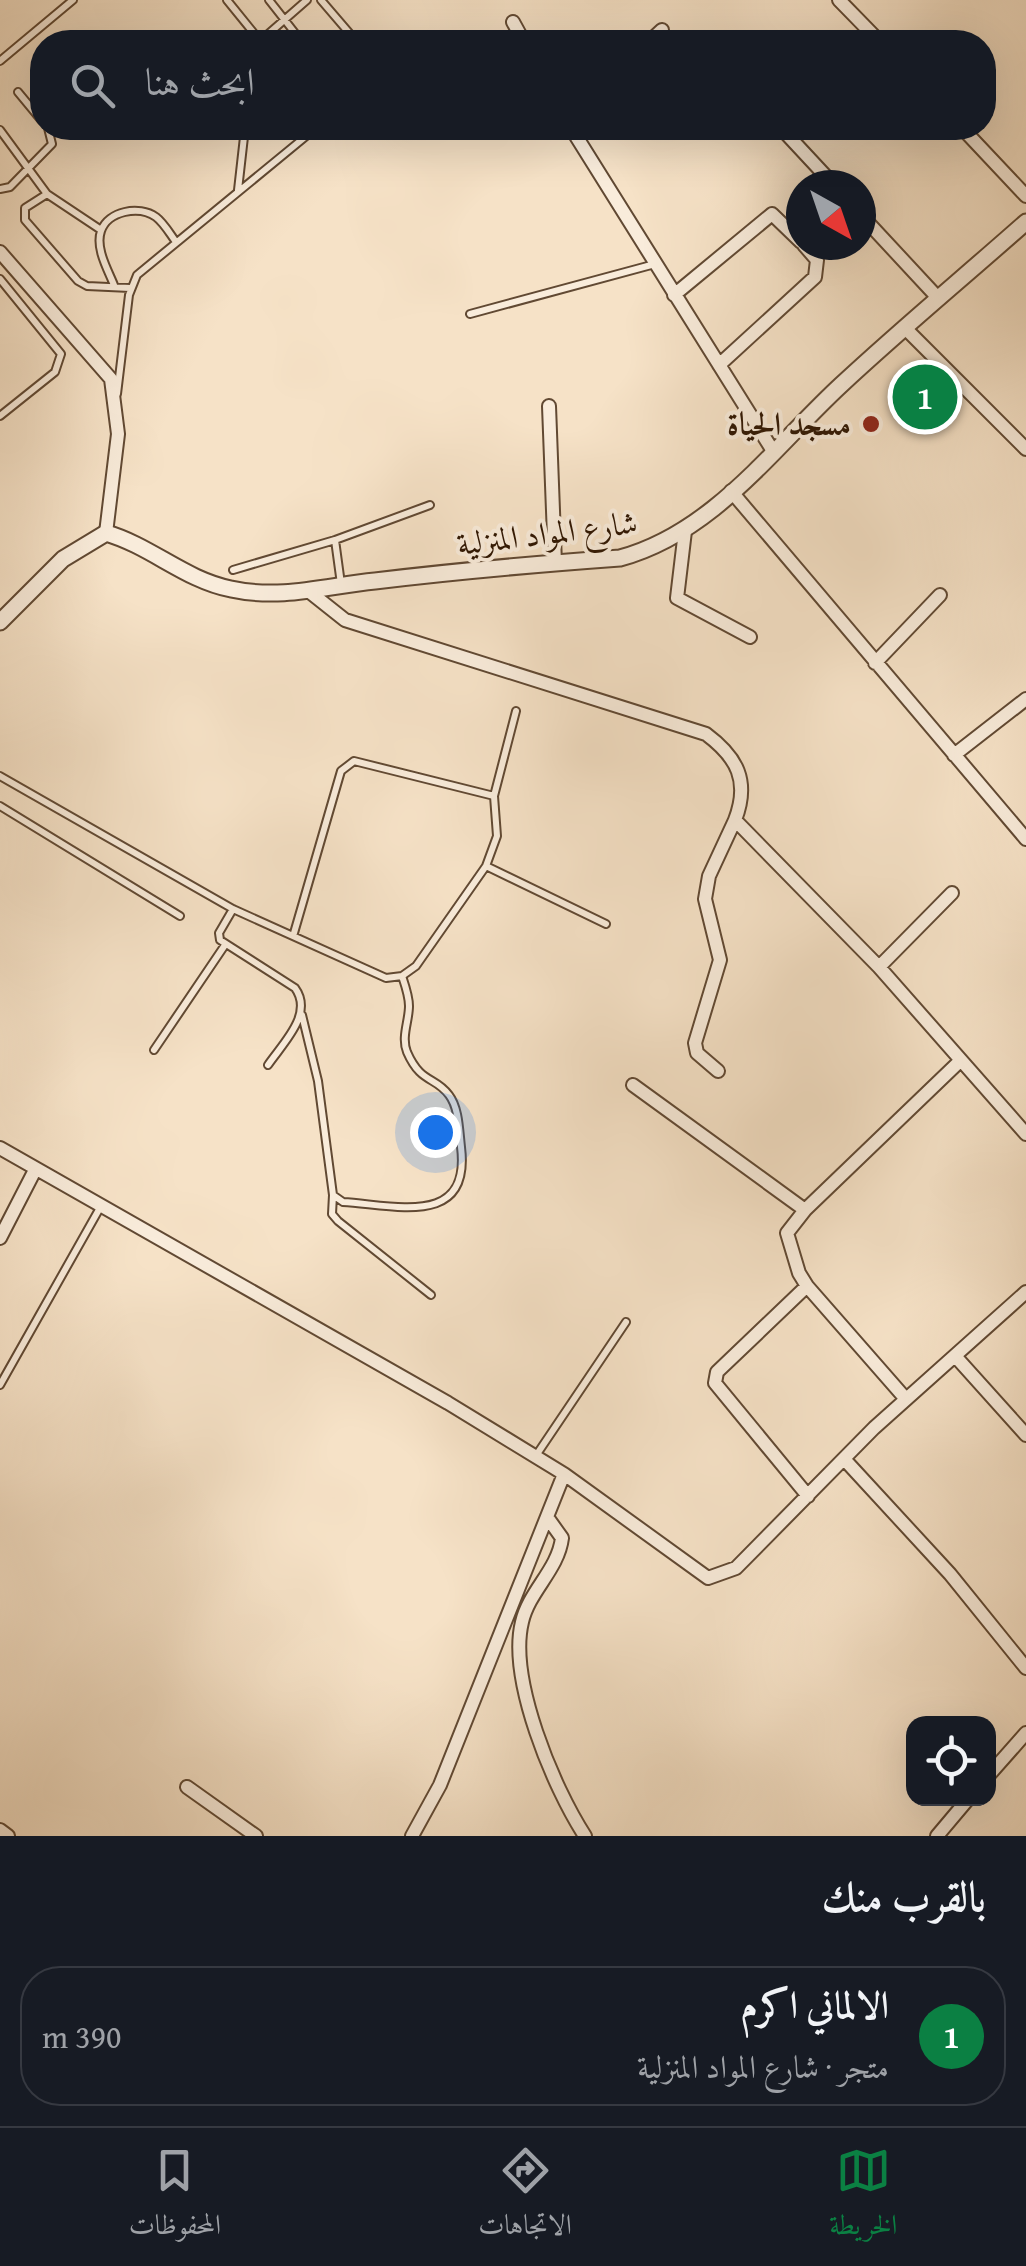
<!DOCTYPE html>
<html lang="ar">
<head>
<meta charset="utf-8">
<style>
	:root { --surface:#171b24; --page:#20242c; --text:#f1f3f6; --muted:#9ea1a6; --line:#363941; --accent:#0b8043 }
	body { margin:0; font-family:"Gentium Book Plus",Amiri,serif; background:var(--page); color:var(--text); direction:rtl }
	.controls { position:absolute; right:30px; bottom:30px; display:grid; overflow:hidden; border-radius:20px; box-shadow:0 10px 40px #0002 }
	.controls button { width:90px; height:90px; display:grid; place-items:center; padding:0; border:0; border-bottom:2px solid var(--line); background:var(--surface); color:var(--text); font:50px sans-serif }
	.compass { position:absolute; left:786px; top:170px; width:90px; height:90px; border-radius:50%; background:var(--surface); box-shadow:0 10px 40px #0002; rotate:140deg }
	.you { position:absolute; left:435px; top:1132px; width:35px; height:35px; margin:-25px; border:8px solid #fff; border-radius:50%; background:#1a73e8; box-shadow:0 0 0 15px #1a73e833 }
	.badge { display:grid; place-items:center; width:65px; height:65px; border-radius:50%; background:var(--accent); color:#fff; font-size:32px; font-weight:700 }
	.pin { position:absolute; translate:-50% -50%; border:5px solid #fff; box-shadow:0 2px 10px #0006 }
	.list { margin:0; padding:0; list-style:none }
	h2 { display:flex; justify-content:space-between; align-items:center; height:130px; margin:0; padding:0 40px; font-size:42px }
	h2 small { font-size:32px; font-weight:400; color:var(--muted) }
	.list li { display:grid; grid-template-columns:65px 1fr auto; gap:30px; align-items:center; box-sizing:border-box; height:140px; margin:0 20px 20px; padding:0 20px; border:2px solid var(--line); border-radius:40px }
	.list b { display:block; font-size:38px; white-space:nowrap }
	.list p { margin:0; font-size:32px; white-space:nowrap; color:var(--muted) }
	.list em { font-size:32px; font-style:normal; color:var(--muted) }
	.icon { flex:none; width:55px; height:55px; fill:none; stroke:currentColor; stroke-width:2; stroke-linecap:round; stroke-linejoin:round }
	.map { position:relative; flex:none; width:1026px; height:1836px; overflow:hidden; direction:ltr }
	.search { position:absolute; background:var(--surface); box-shadow:0 10px 40px #0002; left:30px; right:30px; top:30px; height:110px; display:flex; align-items:center; gap:25px; box-sizing:border-box; padding:0 35px; border-radius:40px; color:var(--muted); font-size:38px }
	.sheet { height:290px; background:var(--surface) }
	nav { display:flex; justify-content:space-around; align-items:center; box-sizing:border-box; height:140px; border-top:2px solid var(--line); background:var(--surface); font-size:28px; color:var(--muted) }
	nav a { display:grid; justify-items:center; gap:5px }
	nav .on { color:var(--accent) }
	.map>svg:first-child { display:block }
	.lines { fill:none; stroke-linecap:round; stroke-linejoin:round }
	.service-casing { stroke:#614933; stroke-width:10 }
	.minor-casing { stroke:#614933; stroke-width:16 }
	.tertiary-casing { stroke:#614933; stroke-width:19 }
	.service { stroke:#f9ecdb; stroke-width:6 }
	.minor { stroke:#f9ecdb; stroke-width:12 }
	.tertiary { stroke:#f9ecdb; stroke-width:15 }
	.poi-dot { fill:#8f2418; stroke:#f9ecdb; stroke-width:4 }
	.labels { text-anchor:middle; stroke-width:8; stroke-linejoin:round; paint-order:stroke }
	.poi-label { font-size:32px; font-weight:bold; fill:#2f1602; stroke:#f9ecdb; text-anchor:end }
	.street-label { font-size:32px; fill:#2f1602; stroke:#f9ecdb }
</style>
</head>
<body>
<div class="map">
<svg width="1026" height="1836" viewBox="0 0 1026 1836">
	<rect width="100%" height="100%" fill="#f6e2c7"/>
	<filter id="stains"><feTurbulence type="fractalNoise" baseFrequency=".002" numOctaves="4"/><feColorMatrix values="0 0 0 0 .2 0 0 0 0 .09 0 0 0 0 .02 0 0 0 .5 -.17"/></filter>
	<radialGradient id="worn" r=".72"><stop offset=".6" stop-color="#630" stop-opacity="0"/><stop offset="1" stop-color="#630" stop-opacity=".3"/></radialGradient>
	<g class="lines">
		<g class="service-casing">
			<path id="service" d="M227 0 261 42
				M269 0 302 42
				M321 0 357 42
				M259 42 307 0
				M0 61 73 0
				M18 92 42 121
				M0 130 47 194
				M0 189 10 187 52 144 48 128
				M238 190 245 128
				M101 230 47 194 25 208V220L78 281 87 286 130 288
				M0 279 61 354 55 372 0 416
				M114 285C108 270 95 248 101 231 108 211 139 205 156 217 164 223 170 234 176 242
				M470 314 655 264
				M117 394 129 295 137 275 316 128
				M335 540 341 584
				M233 570 335 540 430 505
				M0 776 233 909 386 978 402 976 416 966 486 866 497 836 494 796 516 711
				M0 806 180 916
				M486 866 606 924
				M233 909 219 933 220 940 295 988C314 1014 283 1043 268 1065
				M294 933 341 771 354 761 494 796
				M302 1015 318 1081 333 1195 343 1202C395 1205 471 1228 461 1147 459 1130 459 1108 449 1095 435 1076 421 1084 407 1052 401 1037 409 1021 409 1006 409 996 405 985 402 976
				M154 1050 225 945
				M333 1195 332 1214 338 1221 431 1295
				M0 1385 101 1206
				M535 1457 626 1322"/>
		</g>
		<g class="minor-casing">
			<path id="minor" d="M839 0 880 42
				M513 22 524 42
				M649 42 662 30
				M571 128 773 451
				M781 128 834 185
				M962 128 1026 196
				M861 215 939 299
				M0 252 111 379 118 434 106 533
				M674 295 772 214 801 242
				M904 327 1026 449
				M719 365 815 277 817 260 804 245
				M549 406 555 563
				M731 491 1026 839
				M685 531 677 598 750 637
				M311 593 345 620 706 734C737 757 750 781 735 820L879 967 1026 1134
				M875 663 940 595
				M954 755 1026 699
				M879 967 952 893
				M718 1071 697 1053 695 1043 720 960 705 899 709 876 735 820
				M633 1085 805 1210
				M0 1148 448 1403 564 1474 708 1578 736 1568 874 1428 1026 1292
				M0 1238 35 1170
				M807 1286 717 1372 715 1383 808 1496
				M956 1357 1026 1435
				M905 1398 807 1286 799 1273 787 1233 805 1210 960 1061
				M845 1460 950 1574 1026 1668
				M547 1517 562 1538C558 1570 529 1591 522 1622 508 1679 553 1787 585 1836
				M988 1776 1026 1733
				M187 1787 256 1836
				M0 1830 8 1836
				M412 1836 440 1785 564 1474
				M937 1836 969 1798"/>
		</g>
		<g class="tertiary-casing">
			<path id="tertiary" d="M0 622 63 559 106 533C151 546 185 580 231 589 281 600 326 586 375 581 457 571 538 564 620 558 713 533 773 448 841 385 901 329 964 277 1026 222"/>
		</g>
		<use href="#service" class="service"/>
		<use href="#minor" class="minor"/>
		<use href="#tertiary" class="tertiary"/>
	</g>
	<circle class="poi-dot" cx="871" cy="424" r="10"/>
	<g class="labels">
		<g class="poi-label">
			<text x="851" y="435">مسجد الحياة</text>
		</g>
		<g class="street-label">
			<text transform="translate(547 533) rotate(-7)" y="11">شارع المواد المنزلية</text>
		</g>
	</g>
	<rect width="100%" height="100%" filter="url(#stains)"/>
	<rect width="100%" height="100%" fill="url(#worn)"/>
</svg>
<div class="controls">
<button><svg class="icon" aria-label="locate" viewBox="0 0 24 24"><circle cx="12" cy="12" r="6"/><path d="M12 2v4M12 18v4M2 12h4M18 12h4"/></svg></button>
</div>
<svg class="compass" viewBox="-18 -18 36 36"><path d="M0-13l5 13h-10z" fill="#e53935"/><path d="M0 13l5-13h-10z" fill="#9ea1a6"/></svg>
<div class="you"></div>
<div class="pin badge" style="left:925px;top:397px">1</div>
<div class="search"><svg class="icon" aria-label="search" viewBox="0 0 24 24"><circle cx="10" cy="10" r="6"/><path d="M15 15l6 6"/></svg>ابحث هنا</div>
</div>
<section class="sheet">
<h2>بالقرب منك<small></small></h2>
<ul class="list">
<li><span class="badge">1</span><div><b>الالماني اكرم</b><p>متجر · شارع المواد المنزلية</p></div><em>390 m</em></li>
</ul>
</section>
<nav>
<a class="on"><svg class="icon" aria-label="map" viewBox="0 0 24 24"><path d="M3 6l6-2 6 2 6-2v14l-6 2-6-2-6 2zM9 4v14M15 6v14"/></svg>الخريطة</a>
<a><svg class="icon" aria-label="directions" viewBox="0 0 24 24"><path d="M12 3l9 9-9 9-9-9zM9 14v-3h6M13 9l2 2-2 2"/></svg>الاتجاهات</a>
<a><svg class="icon" aria-label="saved" viewBox="0 0 24 24"><path d="M7 4h10v16l-5-4-5 4z"/></svg>المحفوظات</a>
</nav>
</body>
</html>
